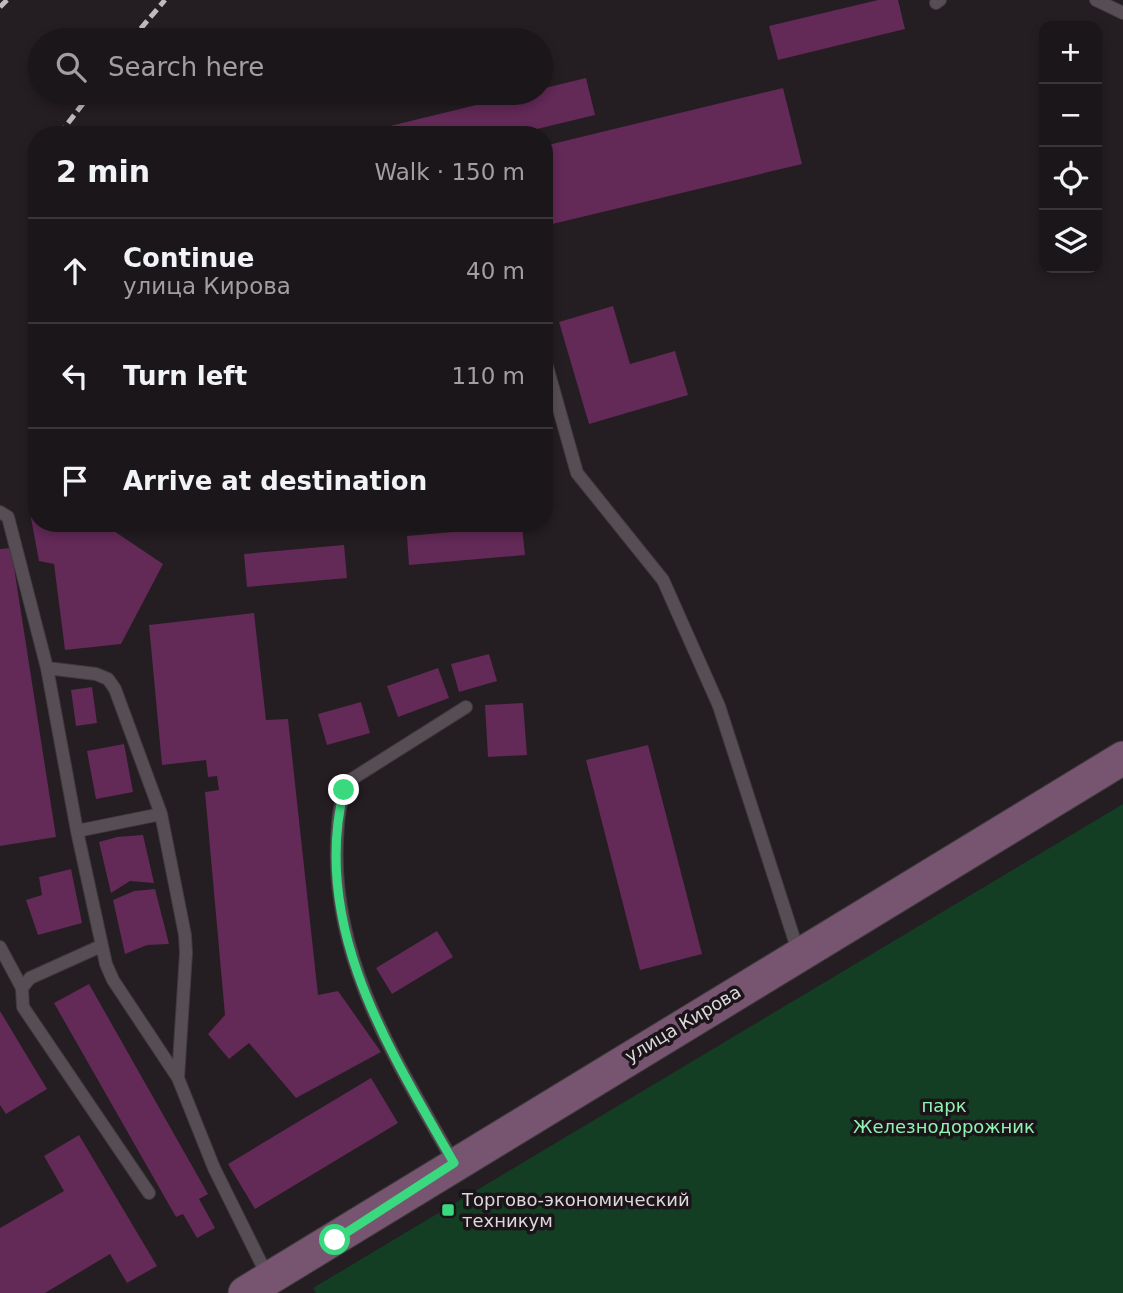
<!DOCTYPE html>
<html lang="en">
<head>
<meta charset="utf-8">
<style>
	:root { --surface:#1b161a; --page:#241f23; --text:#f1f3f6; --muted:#a09fa2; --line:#393539 }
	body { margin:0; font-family:"DejaVu Sans",sans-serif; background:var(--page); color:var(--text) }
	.controls { position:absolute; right:21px; top:21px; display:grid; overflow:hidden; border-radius:14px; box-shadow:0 4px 10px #0003 }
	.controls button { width:63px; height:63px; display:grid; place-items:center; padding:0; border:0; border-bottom:2px solid var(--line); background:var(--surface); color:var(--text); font:35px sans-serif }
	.stop { position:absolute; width:21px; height:21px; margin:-16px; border:5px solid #3ad87f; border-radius:50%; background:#fff }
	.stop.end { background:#3ad87f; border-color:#fff; box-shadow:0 2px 7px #0008 }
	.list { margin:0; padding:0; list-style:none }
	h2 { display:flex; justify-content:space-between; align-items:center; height:91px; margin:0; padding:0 28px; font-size:30px }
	h2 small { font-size:23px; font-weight:400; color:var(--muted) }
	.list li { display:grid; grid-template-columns:46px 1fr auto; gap:21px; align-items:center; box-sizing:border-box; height:105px; padding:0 28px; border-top:2px solid var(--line) }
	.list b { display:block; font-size:26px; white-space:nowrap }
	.list p { margin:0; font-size:23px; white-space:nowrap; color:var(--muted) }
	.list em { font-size:23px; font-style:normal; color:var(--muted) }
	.icon { flex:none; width:38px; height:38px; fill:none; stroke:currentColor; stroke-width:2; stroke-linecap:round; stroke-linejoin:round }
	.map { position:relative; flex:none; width:1123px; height:1293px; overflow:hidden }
	.search { position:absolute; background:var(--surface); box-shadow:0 4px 10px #0003; left:28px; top:28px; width:525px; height:77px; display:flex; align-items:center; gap:18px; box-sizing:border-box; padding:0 24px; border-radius:38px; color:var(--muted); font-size:26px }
	.panel { position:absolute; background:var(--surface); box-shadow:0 4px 10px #0003; left:28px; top:126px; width:525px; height:406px; border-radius:28px }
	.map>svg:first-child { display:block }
	.green { fill:#133e24 }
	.building { fill:#632957 }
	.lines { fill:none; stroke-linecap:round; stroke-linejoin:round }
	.lane-casing { stroke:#3f3a3e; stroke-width:14 }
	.secondary-casing { stroke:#3f3a3e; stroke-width:35 }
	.lane { stroke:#564e54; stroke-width:12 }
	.secondary { stroke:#775570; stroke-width:33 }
	.rail { stroke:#c0babe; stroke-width:5; stroke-dasharray:10 5; stroke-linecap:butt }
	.route { stroke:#3ad87f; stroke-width:9 }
	.poi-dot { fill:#3ad87f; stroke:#1b1419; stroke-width:2.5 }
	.labels { text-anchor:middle; stroke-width:7; stroke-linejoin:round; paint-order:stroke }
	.street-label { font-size:18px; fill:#ddd8db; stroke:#1b1419 }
	.park-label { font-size:18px; fill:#8ef3b0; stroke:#1b1419 }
	.poi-label { font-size:18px; fill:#ddd8db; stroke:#1b1419; text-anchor:start }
</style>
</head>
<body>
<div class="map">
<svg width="1123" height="1293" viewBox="0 0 1123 1293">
	<rect width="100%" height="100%" fill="#241d22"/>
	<path class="green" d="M1123 804V1293H316L313 1288Z"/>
	<path class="building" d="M878 0H898L905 29 778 60 769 26Z
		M586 78 595 115 512 135H384L382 128 525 93H541V89Z
		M783 88 802 164 544 226V146Z
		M613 306 630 364 675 351 688 395 589 424 559 322Z
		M37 512V523H102L163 564 121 644 65 650 54 564 39 561 31 518Z
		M522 526 525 555 409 565 407 536Z
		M344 545 347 578 247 587 244 554Z
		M11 548 56 837 0 846V549Z
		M254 613 266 720 288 719 318 995 338 991 381 1052 296 1098 249 1043 229 1059 208 1034 225 1015 205 792 219 790 217 776 208 777 206 760 162 765 149 625Z
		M489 654 497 681 459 692 451 664Z
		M438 668 449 698 398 717 387 686Z
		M92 687 97 723 76 726 71 690Z
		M361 702 370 733 327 745 318 714Z
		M523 703 527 755 488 757 485 705Z
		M124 744 133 792 96 799 87 751Z
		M648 745 702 954 640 970 586 760Z
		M143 835 154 883 130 881 111 893 99 842 117 837Z
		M71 869 82 923 38 935 26 900 42 895 39 877Z
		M155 889 169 944 147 945 125 954 113 900 134 891Z
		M437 931 453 957 392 994 376 968Z
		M89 984 208 1194 199 1199 215 1228 197 1238 183 1214 176 1217 54 1003Z
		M0 1011 47 1089 6 1114 0 1105Z
		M371 1078 398 1123 255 1209 228 1164Z
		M79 1135 157 1266 127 1283 110 1254 45 1293H0V1228L64 1191 44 1156Z"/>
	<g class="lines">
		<g class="lane-casing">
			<path id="lane" d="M1096 0 1123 13
				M936 3 940 0
				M544 356 577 473 663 580 719 706 799 954
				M0 512 8 517 47 668
				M77 831 161 814
				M101 946 30 978 22 988 23 1007 149 1193
				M0 947 22 988
				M178 1078 186 953 185 935 161 814 115 689 108 679 96 674 47 668 77 831 106 964 113 980 178 1078 214 1168 269 1279
				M454 1163C397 1062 331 960 337 840 338 818 339 798 352 779L466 707"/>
		</g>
		<g class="secondary-casing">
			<path id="secondary" d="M245 1293 1123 758"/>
		</g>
		<use href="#lane" class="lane"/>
		<use href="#secondary" class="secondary"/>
		<path class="rail" d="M0 7 7 0
			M131 40 165 0
			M59 135 91 93"/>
	</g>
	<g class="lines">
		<path class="route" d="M335 1240 454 1163C390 1051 310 926 344 790"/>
	</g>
	<rect class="poi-dot" x="441" y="1203" width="14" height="14" rx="3.5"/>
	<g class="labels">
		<g class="street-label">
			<text transform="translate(683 1024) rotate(-31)" y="6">улица Кирова</text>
		</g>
		<g class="park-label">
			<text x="944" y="1112">парк<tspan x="944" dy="21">Железнодорожник</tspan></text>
		</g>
		<g class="poi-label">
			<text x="462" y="1206">Торгово-экономический<tspan x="462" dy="21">техникум</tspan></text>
		</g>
	</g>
</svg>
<div class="controls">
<button>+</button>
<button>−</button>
<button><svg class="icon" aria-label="locate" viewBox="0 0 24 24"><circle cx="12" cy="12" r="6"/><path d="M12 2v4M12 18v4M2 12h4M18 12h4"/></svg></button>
<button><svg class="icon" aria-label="layers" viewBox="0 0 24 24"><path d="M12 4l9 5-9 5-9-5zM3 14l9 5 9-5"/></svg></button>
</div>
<div class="stop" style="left:335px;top:1240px"></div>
<div class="stop end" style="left:344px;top:790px"></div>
<div class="search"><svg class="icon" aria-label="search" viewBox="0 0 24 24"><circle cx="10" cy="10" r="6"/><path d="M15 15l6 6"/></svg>Search here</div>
<section class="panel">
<h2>2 min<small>Walk · 150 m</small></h2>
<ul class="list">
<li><svg class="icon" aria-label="ahead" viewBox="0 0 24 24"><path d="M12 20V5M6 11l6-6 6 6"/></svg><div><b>Continue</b><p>улица Кирова</p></div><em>40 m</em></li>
<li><svg class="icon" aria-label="left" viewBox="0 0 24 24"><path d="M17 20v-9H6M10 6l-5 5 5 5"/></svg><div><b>Turn left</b></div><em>110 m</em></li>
<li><svg class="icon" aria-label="arrive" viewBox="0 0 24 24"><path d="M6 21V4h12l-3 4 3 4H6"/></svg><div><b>Arrive at destination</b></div></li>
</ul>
</section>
</div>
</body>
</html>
